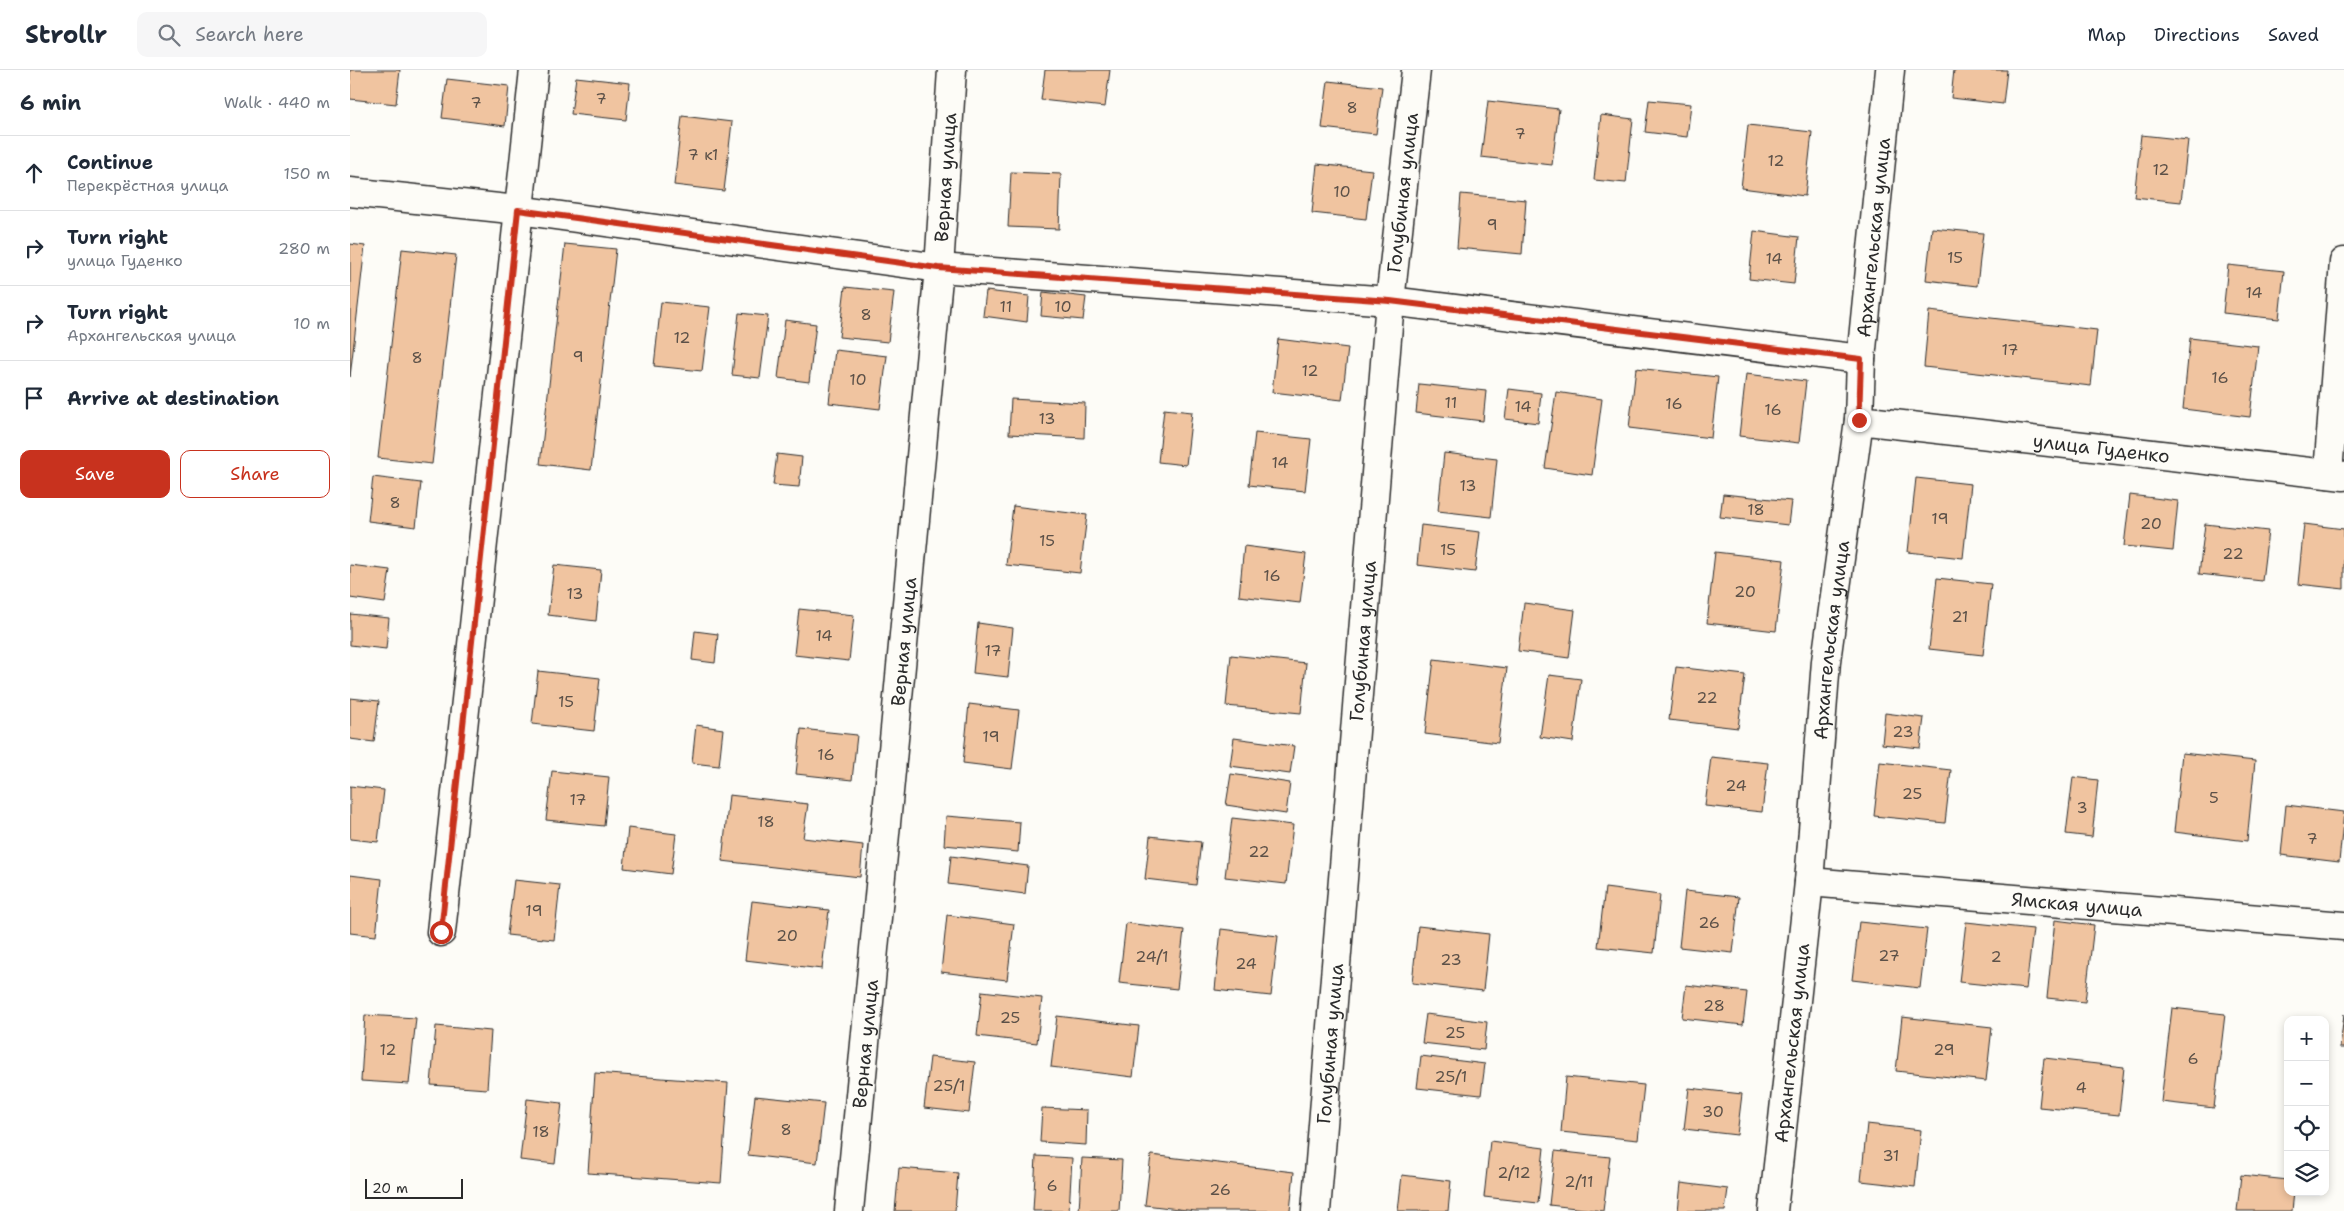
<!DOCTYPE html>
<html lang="en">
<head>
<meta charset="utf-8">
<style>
	:root { --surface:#fff; --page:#f6f6f7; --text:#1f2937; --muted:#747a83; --line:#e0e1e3; --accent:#c8321e }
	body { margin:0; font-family:"Shantell Sans",sans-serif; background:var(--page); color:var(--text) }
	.controls { position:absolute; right:15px; bottom:15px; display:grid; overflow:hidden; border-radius:10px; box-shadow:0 2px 8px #0003 }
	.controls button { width:45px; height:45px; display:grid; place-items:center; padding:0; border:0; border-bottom:1px solid var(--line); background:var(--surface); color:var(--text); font:25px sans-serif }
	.scale { position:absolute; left:15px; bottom:12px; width:98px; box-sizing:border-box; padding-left:5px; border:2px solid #2b2b2b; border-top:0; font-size:14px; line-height:18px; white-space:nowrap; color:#2b2b2b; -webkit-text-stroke:4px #fdfcf7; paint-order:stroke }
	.stop { position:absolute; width:15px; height:15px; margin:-11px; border:4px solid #c8321e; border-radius:50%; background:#fff }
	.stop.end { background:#c8321e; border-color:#fff; box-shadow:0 1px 5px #0008 }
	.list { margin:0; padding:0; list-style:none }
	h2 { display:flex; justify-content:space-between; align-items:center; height:65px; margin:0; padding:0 20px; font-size:21px }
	h2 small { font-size:16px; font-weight:400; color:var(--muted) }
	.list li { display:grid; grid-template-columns:32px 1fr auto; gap:15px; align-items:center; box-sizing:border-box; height:75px; padding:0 20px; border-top:1px solid var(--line) }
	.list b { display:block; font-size:19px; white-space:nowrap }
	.list p { margin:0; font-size:16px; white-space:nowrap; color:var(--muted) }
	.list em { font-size:16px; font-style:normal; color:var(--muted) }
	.actions { display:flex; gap:10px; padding:15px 20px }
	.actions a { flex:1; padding:11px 0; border:1px solid var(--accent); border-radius:10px; text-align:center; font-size:18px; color:var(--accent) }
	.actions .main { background:var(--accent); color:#fff }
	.icon { flex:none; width:28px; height:28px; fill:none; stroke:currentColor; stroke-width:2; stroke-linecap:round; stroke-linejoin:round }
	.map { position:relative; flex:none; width:1994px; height:1141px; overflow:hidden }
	header { display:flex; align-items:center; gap:30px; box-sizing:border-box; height:70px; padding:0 25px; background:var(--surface); border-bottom:1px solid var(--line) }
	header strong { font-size:24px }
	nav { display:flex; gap:28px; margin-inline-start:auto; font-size:18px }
	.search { width:350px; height:45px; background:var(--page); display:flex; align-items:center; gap:12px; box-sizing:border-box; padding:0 18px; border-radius:10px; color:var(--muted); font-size:19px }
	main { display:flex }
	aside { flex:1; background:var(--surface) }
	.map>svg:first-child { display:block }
	.building { fill:#f0c4a0; stroke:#2b2b2b }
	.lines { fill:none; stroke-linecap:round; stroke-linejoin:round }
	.street-casing { stroke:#2b2b2b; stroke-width:31 }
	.street { stroke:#fdfcf7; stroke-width:28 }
	.route { stroke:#c8321e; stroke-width:6 }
	.labels { text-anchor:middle; stroke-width:4; stroke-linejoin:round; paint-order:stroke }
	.number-label { font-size:16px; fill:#5c5148 }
	.street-label { font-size:19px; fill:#2b2b2b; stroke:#fdfcf7 }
</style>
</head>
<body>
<header>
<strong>Strollr</strong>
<div class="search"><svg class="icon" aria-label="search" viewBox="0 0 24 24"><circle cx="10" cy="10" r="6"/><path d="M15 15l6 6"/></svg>Search here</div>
<nav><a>Map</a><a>Directions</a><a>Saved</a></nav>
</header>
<main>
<aside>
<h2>6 min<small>Walk · 440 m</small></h2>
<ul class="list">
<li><svg class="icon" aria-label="ahead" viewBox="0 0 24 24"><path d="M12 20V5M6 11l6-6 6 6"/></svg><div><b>Continue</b><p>Перекрёстная улица</p></div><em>150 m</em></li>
<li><svg class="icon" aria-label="right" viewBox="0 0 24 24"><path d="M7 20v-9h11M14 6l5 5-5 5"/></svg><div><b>Turn right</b><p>улица Гуденко</p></div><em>280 m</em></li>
<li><svg class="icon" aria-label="right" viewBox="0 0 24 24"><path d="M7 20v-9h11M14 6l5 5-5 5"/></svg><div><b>Turn right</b><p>Архангельская улица</p></div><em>10 m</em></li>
<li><svg class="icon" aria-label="arrive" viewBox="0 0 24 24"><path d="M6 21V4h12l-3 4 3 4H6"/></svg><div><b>Arrive at destination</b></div></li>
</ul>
<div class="actions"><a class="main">Save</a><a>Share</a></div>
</aside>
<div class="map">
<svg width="1994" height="1141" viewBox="0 0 1994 1141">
	<rect width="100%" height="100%" fill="#fdfcf7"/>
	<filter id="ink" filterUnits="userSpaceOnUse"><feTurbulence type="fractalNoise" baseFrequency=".02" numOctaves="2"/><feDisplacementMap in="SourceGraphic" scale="10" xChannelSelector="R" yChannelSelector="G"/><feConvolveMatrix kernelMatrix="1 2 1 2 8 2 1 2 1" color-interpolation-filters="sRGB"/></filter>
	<g filter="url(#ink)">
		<path class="building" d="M0 0H50L46 34 0 29Z
			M695 0H760L755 37 691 30Z
			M1604 0H1657L1653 34 1601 28Z
			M226 7 280 13 276 50 221 44Z
			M97 9 159 16 155 56 92 48Z
			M978 11 1032 17 1026 64 972 58Z
			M1299 30 1341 34 1337 67 1295 62Z
			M1138 31 1209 39 1202 95 1131 87Z
			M1251 45 1283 49 1276 113 1244 110Z
			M332 46 382 52 374 121 324 115Z
			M1398 55 1462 62 1455 126 1391 118Z
			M1791 65 1838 70 1831 132 1784 127Z
			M967 94 1022 100 1016 149 962 143Z
			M661 102 711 104 709 159 658 157Z
			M1111 124 1176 130 1172 184 1107 178Z
			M1582 158 1633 163 1627 216 1576 210Z
			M1404 161 1449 167 1444 214 1399 209Z
			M0 174 15 176 0 307Z
			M215 174 266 179 241 400 190 394Z
			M52 179 106 185 82 394 28 388Z
			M1878 195 1934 201 1929 249 1873 243Z
			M495 217 544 222 538 272 489 267Z
			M636 221 679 226 677 252 633 246Z
			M693 222 736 227 733 250 691 246Z
			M311 232 360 237 352 301 304 296Z
			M1579 241 1747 260 1741 316 1574 297Z
			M389 243 418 246 410 308 382 305Z
			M435 250 466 254 459 312 428 308Z
			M1840 268 1908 276 1900 347 1833 339Z
			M928 269 998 278 992 330 922 322Z
			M485 280 537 286 530 339 479 333Z
			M1286 298 1368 307 1361 368 1279 358Z
			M1396 304 1456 311 1449 373 1389 366Z
			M1069 314 1136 321 1133 351 1066 343Z
			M1159 319 1191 323 1188 353 1155 349Z
			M1206 322 1252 329 1242 405 1195 398Z
			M661 329 735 333 734 368 659 364Z
			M814 339 842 342 836 395 808 392Z
			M905 363 961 369 955 421 899 415Z
			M1094 383 1147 389 1141 447 1088 441Z
			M427 384 452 387 449 417 423 415Z
			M23 407 71 413 66 457 18 451Z
			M1566 408 1621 414 1613 488 1558 482Z
			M1373 424 1441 431 1438 455 1370 447Z
			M1780 425 1828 431 1823 481 1774 476Z
			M663 436 737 445 730 503 656 495Z
			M1855 454 1918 461 1912 511 1849 504Z
			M1954 454 1994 459V519L1948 514Z
			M1071 455 1130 462 1125 502 1067 495Z
			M894 476 956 484 950 533 889 526Z
			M1365 482 1434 490 1426 561 1357 553Z
			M0 495 40 500 35 533 0 528Z
			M204 495 251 500 246 551 198 545Z
			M1587 508 1641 514 1633 585 1579 579Z
			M1174 533 1225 540 1219 588 1168 581Z
			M449 539 504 545 499 591 444 585Z
			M0 544 39 548 36 579 0 575Z
			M628 553 663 558 658 607 623 603Z
			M345 561 368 564 365 593 342 590Z
			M881 585 956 593 951 643 876 636Z
			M1084 589 1157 598 1148 673 1075 664Z
			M1326 597 1395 605 1388 658 1319 650Z
			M188 601 250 608 244 661 182 654Z
			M1199 605 1231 609 1223 672 1190 667Z
			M0 628 29 631 24 672 0 669Z
			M619 634 669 640 662 699 613 693Z
			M1535 643 1574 648 1570 678 1532 674Z
			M346 655 373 659 369 696 342 693Z
			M451 659 507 665 502 710 446 704Z
			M884 668 944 676 940 704 880 696Z
			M1832 683 1905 691 1897 771 1824 762Z
			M1361 687 1418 693 1412 742 1355 736Z
			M1530 692 1601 700 1595 753 1524 746Z
			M202 701 259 707 254 756 196 750Z
			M881 704 940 713 936 744 876 735Z
			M1723 707 1748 710 1742 767 1716 764Z
			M0 716 34 720 28 772 0 769Z
			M379 725 458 734 453 768 513 775 510 807 372 791Z
			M1936 735 1994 742 1989 792 1931 785Z
			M596 746 670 752 668 782 594 775Z
			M882 748 943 755 936 814 875 807Z
			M278 758 326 764 321 804 274 798Z
			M800 766 851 772 846 815 795 809Z
			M601 786 678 796 675 824 598 814Z
			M0 805 32 809 26 866 0 863Z
			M164 810 210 815 204 870 157 865Z
			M1255 818 1310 825 1304 883 1248 877Z
			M1335 821 1389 827 1383 883 1329 877Z
			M402 831 479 840 472 899 395 890Z
			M597 845 664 854 657 910 591 902Z
			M1705 850 1744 855 1735 932 1697 928Z
			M1509 852 1577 859 1570 918 1502 910Z
			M1616 852 1683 859 1676 919 1609 912Z
			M776 853 834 860 827 919 769 913Z
			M1068 856 1139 864 1133 921 1062 913Z
			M871 859 928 866 921 926 865 920Z
			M1336 915 1397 922 1393 955 1332 948Z
			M632 921 692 928 687 973 627 966Z
			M1822 938 1875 944 1864 1038 1811 1032Z
			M1076 944 1137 952 1134 980 1072 973Z
			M1994 944V978H1990Z
			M15 945 66 948 59 1014 11 1011Z
			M707 946 789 956 783 1007 701 997Z
			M1552 947 1642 957 1636 1011 1546 1001Z
			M86 956 141 961 137 1019 81 1015Z
			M1071 986 1135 994 1131 1025 1067 1018Z
			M580 987 625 992 619 1043 574 1038Z
			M1694 988 1774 997 1769 1045 1689 1037Z
			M245 1003 378 1013 371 1113 238 1103Z
			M1216 1007 1294 1015 1288 1070 1211 1062Z
			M1339 1018 1392 1024 1387 1065 1334 1059Z
			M405 1026 474 1033 467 1093 398 1085Z
			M177 1029 212 1033 205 1094 170 1090Z
			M692 1038 737 1040 736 1075 690 1072Z
			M1517 1054 1571 1060 1565 1117 1511 1111Z
			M1140 1071 1194 1078 1188 1133 1134 1127Z
			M1205 1081 1260 1087 1253 1141 1199 1135Z
			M801 1085 944 1102 940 1141H845L795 1135Z
			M686 1086 722 1088 719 1141H683Z
			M732 1088 772 1090 769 1141H729Z
			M549 1098 608 1103 605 1141H545Z
			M1052 1105 1101 1111 1098 1141H1048Z
			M1891 1105 1938 1110V1122H1944L1942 1141H1887Z
			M1331 1113 1378 1119 1375 1141H1328Z"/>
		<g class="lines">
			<g class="street-casing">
				<g id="street">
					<path d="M0 122 168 140 589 198 1040 231 1511 289"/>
					<path id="s1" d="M1509 350 1994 406"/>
					<path d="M1978 404 1994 192"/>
					<path id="s2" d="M1459 812 1994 856"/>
					<path d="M91 862 184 0"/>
					<path id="s3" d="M499 1141 589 198 602 0"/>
					<path id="s4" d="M966 1141 1040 231 1066 0"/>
					<path id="s5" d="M1423 1141 1459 812 1476 591 1509 350 1511 289 1540 0"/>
				</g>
			</g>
			<use href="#street" class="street"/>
		</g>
	</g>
	<g class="lines" filter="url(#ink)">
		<path class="route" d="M91 862 168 140 588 198 1040 231 1511 289 1509 350"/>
	</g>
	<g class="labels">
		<g class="number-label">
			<text x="251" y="34">7</text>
			<text x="126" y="38">7</text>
			<text x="1002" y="43">8</text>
			<text x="1170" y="69">7</text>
			<text x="353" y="90">7 к1</text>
			<text x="1426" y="96">12</text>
			<text x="1811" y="105">12</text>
			<text x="992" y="127">10</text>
			<text x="1142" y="160">9</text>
			<text x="1605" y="193">15</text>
			<text x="1424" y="194">14</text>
			<text x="1904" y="228">14</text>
			<text x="656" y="242">11</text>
			<text x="713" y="242">10</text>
			<text x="516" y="250">8</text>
			<text x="332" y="273">12</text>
			<text x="1660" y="285">17</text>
			<text x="228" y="292">9</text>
			<text x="67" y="293">8</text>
			<text x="960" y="306">12</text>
			<text x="1870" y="313">16</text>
			<text x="508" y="315">10</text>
			<text x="1101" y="338">11</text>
			<text x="1324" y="339">16</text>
			<text x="1173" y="342">14</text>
			<text x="1423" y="345">16</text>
			<text x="697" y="354">13</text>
			<text x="930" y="398">14</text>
			<text x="1118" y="421">13</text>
			<text x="45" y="438">8</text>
			<text x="1406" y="445">18</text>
			<text x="1590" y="454">19</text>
			<text x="1801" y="459">20</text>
			<text x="697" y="476">15</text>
			<text x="1098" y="485">15</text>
			<text x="1883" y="489">22</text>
			<text x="922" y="511">16</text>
			<text x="1395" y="527">20</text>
			<text x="225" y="529">13</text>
			<text x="1610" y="552">21</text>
			<text x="474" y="571">14</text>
			<text x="643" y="586">17</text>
			<text x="1357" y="633">22</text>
			<text x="216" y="637">15</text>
			<text x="1553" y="667">23</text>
			<text x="641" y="672">19</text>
			<text x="476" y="690">16</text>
			<text x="1386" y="721">24</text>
			<text x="1562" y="729">25</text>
			<text x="1864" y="733">5</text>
			<text x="228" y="735">17</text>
			<text x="1732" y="743">3</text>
			<text x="416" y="757">18</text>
			<text x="1962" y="774">7</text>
			<text x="909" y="787">22</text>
			<text x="184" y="846">19</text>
			<text x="1359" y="858">26</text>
			<text x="437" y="871">20</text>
			<text x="1539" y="891">27</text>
			<text x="802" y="892">24/1</text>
			<text x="1646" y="892">2</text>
			<text x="1101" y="895">23</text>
			<text x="896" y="899">24</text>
			<text x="1364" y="941">28</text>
			<text x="660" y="953">25</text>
			<text x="1105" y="968">25</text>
			<text x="38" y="985">12</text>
			<text x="1594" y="985">29</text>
			<text x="1843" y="994">6</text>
			<text x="1101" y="1012">25/1</text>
			<text x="599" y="1021">25/1</text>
			<text x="1731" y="1023">4</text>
			<text x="1363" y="1047">30</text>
			<text x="436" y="1065">8</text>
			<text x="191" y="1067">18</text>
			<text x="1541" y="1091">31</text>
			<text x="1164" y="1108">2/12</text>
			<text x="1229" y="1117">2/11</text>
			<text x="702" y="1121">6</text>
			<text x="870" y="1125">26</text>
		</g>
		<g class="street-label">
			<text dy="7" stroke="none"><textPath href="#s3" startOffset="1038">Верная улица</textPath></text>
			<text dy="7" stroke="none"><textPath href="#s4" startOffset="1022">Голубиная улица</textPath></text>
			<text dy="7" stroke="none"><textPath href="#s5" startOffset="979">Архангельская улица</textPath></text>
			<text dy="7" stroke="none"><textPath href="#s1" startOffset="244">улица Гуденко</textPath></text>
			<text dy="7" stroke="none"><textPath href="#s4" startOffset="572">Голубиная улица</textPath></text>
			<text dy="7" stroke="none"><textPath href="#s5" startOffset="574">Архангельская улица</textPath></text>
			<text dy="7" stroke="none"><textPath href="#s3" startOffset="572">Верная улица</textPath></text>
			<text dy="7" stroke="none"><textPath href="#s2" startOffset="269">Ямская улица</textPath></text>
			<text dy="7" stroke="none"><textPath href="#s5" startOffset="169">Архангельская улица</textPath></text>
			<text dy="7" stroke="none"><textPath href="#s3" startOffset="168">Верная улица</textPath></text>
			<text dy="7" stroke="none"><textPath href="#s4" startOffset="168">Голубиная улица</textPath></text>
		</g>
	</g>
</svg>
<div class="controls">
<button>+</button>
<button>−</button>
<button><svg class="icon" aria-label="locate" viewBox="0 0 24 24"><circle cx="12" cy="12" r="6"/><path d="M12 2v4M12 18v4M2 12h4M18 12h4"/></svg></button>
<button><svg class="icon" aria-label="layers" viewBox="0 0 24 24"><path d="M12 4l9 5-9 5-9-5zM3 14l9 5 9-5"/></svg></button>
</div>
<div class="scale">20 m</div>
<div class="stop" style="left:91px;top:862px"></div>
<div class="stop end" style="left:1509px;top:350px"></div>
</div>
</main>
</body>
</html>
